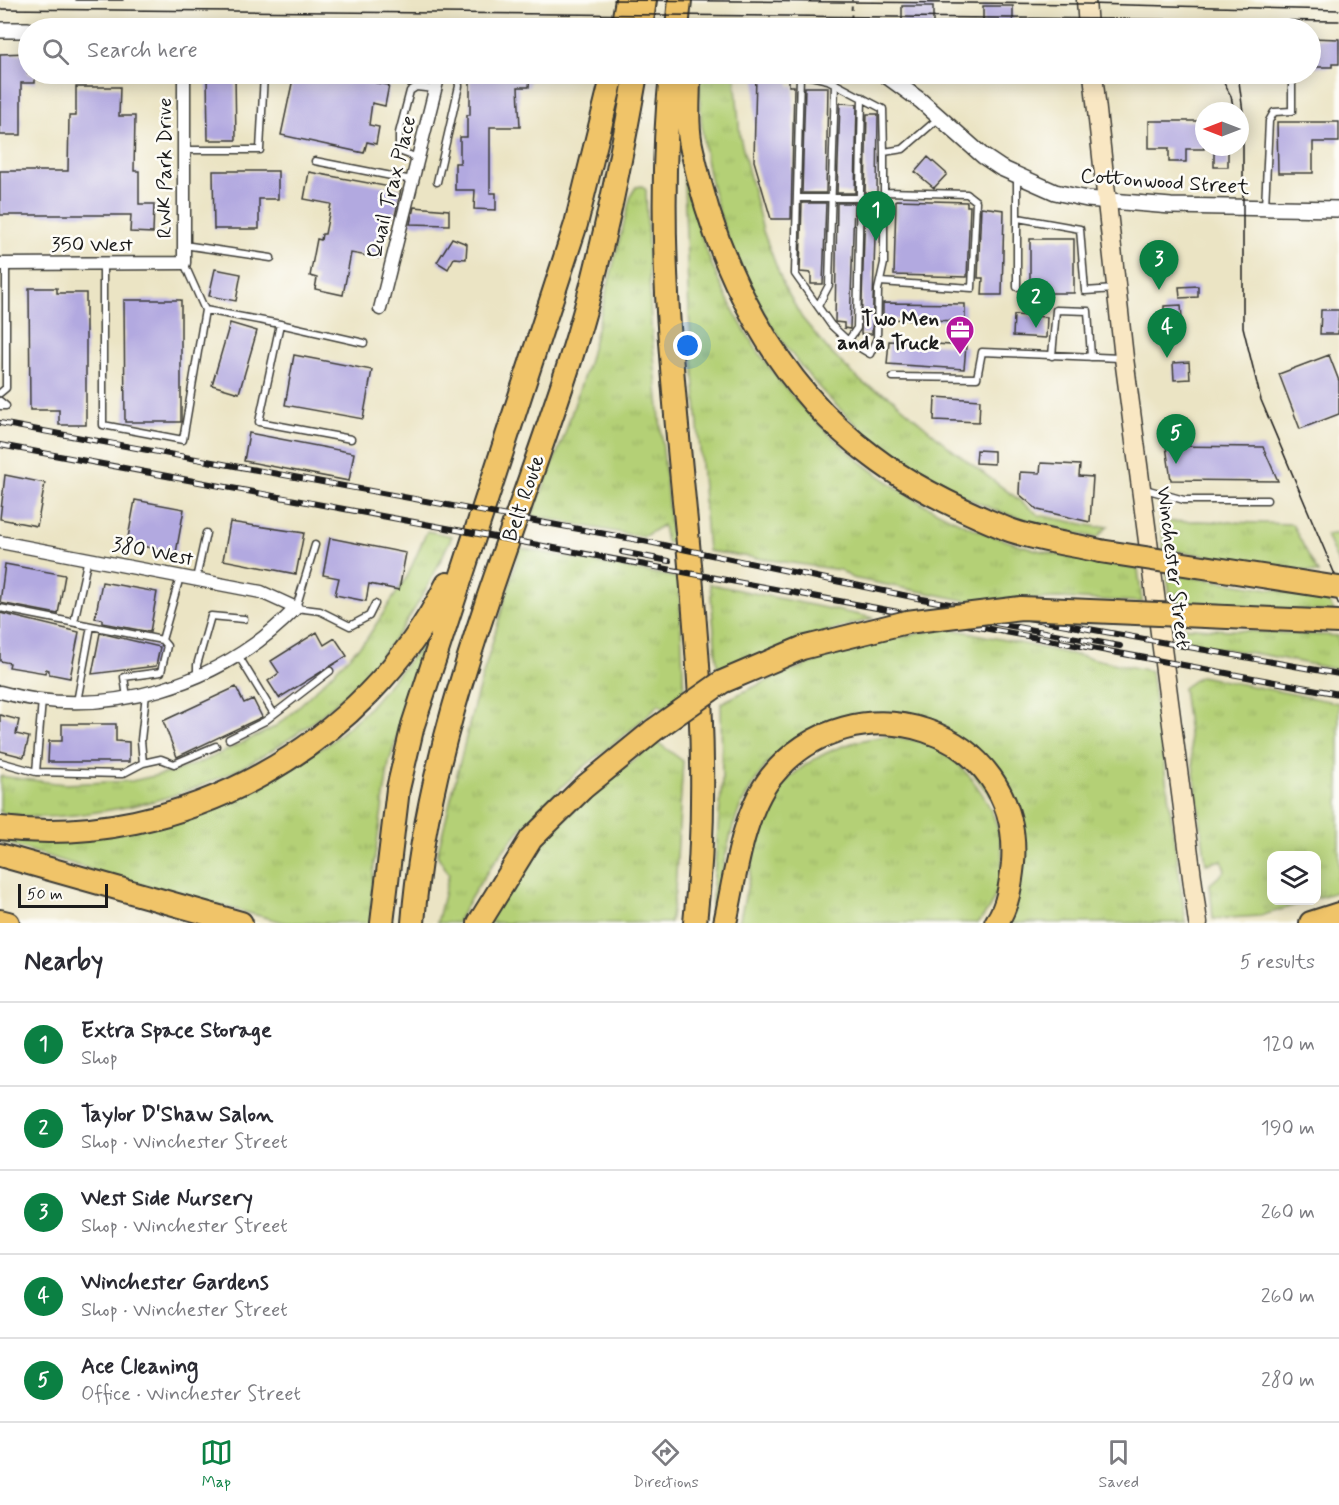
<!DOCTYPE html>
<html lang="en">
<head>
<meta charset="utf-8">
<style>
	:root { --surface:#fff; --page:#f2f2f3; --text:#2b2b33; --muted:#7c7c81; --line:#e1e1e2; --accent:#0b8043 }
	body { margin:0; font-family:Mynerve,sans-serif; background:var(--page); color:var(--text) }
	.controls { position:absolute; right:18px; bottom:18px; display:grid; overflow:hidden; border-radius:12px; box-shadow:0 3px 15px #0003 }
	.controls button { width:54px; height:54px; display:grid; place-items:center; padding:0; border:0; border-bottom:2px solid var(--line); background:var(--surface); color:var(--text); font:30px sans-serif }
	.compass { position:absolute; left:1195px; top:102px; width:54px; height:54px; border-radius:50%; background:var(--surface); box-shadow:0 3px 15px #0003; rotate:270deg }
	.scale { position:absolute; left:18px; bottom:15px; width:90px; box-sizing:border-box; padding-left:6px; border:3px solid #1c1c1c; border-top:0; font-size:16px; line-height:21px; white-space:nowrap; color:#1c1c1c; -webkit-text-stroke:4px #fdfcf7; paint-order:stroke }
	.you { position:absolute; left:688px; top:346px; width:21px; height:21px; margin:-15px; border:4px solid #fff; border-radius:50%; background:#1a73e8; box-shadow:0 0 0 9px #1a73e833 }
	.badge { display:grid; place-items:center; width:39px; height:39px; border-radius:50%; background:var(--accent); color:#fff; font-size:20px; font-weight:700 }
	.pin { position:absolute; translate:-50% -50px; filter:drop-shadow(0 2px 3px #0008) }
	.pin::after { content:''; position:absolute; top:32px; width:21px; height:18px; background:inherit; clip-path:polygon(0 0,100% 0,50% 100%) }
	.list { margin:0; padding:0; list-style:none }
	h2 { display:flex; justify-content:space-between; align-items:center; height:78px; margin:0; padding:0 24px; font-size:26px }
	h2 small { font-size:20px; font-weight:400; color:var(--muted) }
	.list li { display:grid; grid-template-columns:39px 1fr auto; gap:18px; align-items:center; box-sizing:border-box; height:84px; padding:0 24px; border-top:2px solid var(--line) }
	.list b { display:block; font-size:22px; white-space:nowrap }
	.list p { margin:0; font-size:20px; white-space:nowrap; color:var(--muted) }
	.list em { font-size:20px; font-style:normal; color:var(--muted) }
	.icon { flex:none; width:33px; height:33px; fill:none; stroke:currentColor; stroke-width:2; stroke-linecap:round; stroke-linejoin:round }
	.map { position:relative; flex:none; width:1339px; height:923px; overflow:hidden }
	.search { position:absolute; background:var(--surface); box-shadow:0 3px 15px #0003; left:18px; right:18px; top:18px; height:66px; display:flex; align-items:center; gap:15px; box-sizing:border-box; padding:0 21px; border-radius:33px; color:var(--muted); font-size:22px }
	.sheet { height:498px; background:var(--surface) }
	nav { display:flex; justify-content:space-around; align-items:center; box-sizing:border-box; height:84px; border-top:2px solid var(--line); background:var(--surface); font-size:16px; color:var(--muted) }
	nav a { display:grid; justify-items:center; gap:3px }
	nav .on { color:var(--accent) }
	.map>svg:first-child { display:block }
	.grass { fill:url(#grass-tufts); stroke:#687649; stroke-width:1.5 }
	.building { fill:#b2a9e0 }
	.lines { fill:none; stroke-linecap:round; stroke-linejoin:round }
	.service-casing { stroke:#3b3a35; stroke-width:9 }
	.minor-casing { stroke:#3b3a35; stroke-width:15 }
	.tertiary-casing { stroke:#3b3a35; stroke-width:18 }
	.secondary-casing { stroke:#3b3a35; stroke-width:21 }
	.motorway-casing { stroke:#3b3a35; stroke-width:26 }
	.path { stroke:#3b3a35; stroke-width:2; stroke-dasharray:4.5 4.5; stroke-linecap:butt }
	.service { stroke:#fff; stroke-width:6 }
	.minor { stroke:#fff; stroke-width:12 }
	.tertiary { stroke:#fff; stroke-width:15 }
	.secondary { stroke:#f9e7c3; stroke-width:18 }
	.motorway { stroke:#f0c469; stroke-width:22 }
	.tram { stroke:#1c1c1c; stroke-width:1.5 }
	.rail-casing { stroke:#1c1c1c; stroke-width:6 }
	.rail { stroke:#fdfcf7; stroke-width:4; stroke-dasharray:11; stroke-linecap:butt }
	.motorway-bridge-casing { stroke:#3b3a35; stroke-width:26; stroke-linecap:butt }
	.motorway-bridge { stroke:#f0c469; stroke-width:22 }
	.labels { text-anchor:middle; stroke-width:5; stroke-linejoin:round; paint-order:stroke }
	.street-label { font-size:21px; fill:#1c1c1c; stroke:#fdfcf7 }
	.poi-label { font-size:21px; font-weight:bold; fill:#1c1c1c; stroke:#fdfcf7; text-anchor:end }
</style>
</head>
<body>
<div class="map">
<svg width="1339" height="923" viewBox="0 0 1339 923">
	<defs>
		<pattern id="grass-tufts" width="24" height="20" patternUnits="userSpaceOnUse" patternTransform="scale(1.5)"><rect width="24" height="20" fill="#b4d076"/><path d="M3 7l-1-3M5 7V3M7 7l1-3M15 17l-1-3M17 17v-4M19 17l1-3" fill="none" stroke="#9ab266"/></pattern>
	</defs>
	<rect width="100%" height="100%" fill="#fdfcf7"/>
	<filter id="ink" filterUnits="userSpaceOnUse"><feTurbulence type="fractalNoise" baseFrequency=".0167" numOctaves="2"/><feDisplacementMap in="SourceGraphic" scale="12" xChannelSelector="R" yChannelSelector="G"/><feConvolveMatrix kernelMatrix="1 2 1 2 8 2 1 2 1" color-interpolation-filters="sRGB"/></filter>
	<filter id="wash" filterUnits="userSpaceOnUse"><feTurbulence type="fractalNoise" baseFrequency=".008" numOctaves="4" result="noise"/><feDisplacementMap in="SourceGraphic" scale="24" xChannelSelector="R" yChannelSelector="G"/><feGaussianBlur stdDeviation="1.35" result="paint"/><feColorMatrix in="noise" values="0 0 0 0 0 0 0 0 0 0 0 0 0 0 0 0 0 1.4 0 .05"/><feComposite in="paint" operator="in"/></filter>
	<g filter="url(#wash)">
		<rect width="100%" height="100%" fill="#ebe4c4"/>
		<path class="grass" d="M700 74H735L740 137 763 231 783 284 802 318 831 353 864 384 889 396 950 448 1039 515 1097 527 1108 526 1097 538C1051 527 1005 517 963 496 804 418 695 253 700 74Z
			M683 157C689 185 694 214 703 241 754 388 878 505 1027 547 1063 558 1101 562 1138 569L1142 602 1060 598 969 601 852 578 840 570 708 551 689 313Z
			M642 186 646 190 651 325 672 544 666 542 663 525 643 537 532 516 564 436 589 360 631 195 636 187Z
			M1198 521 1292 524 1318 573 1164 549 1161 522Z
			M427 531 452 536C440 562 428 588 412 613 346 718 231 792 109 810 74 816 35 821 0 812V776L64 784 132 781 172 772 204 761 273 728 289 716 366 640 408 575Z
			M1339 533V565L1326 535Z
			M520 548 679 578 684 695 664 708 659 704C635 729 605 749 578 772 529 815 486 865 457 923H437L449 874 437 855 474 705Z
			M1167 573 1327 598 1334 612 1171 603Z
			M710 584 874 618 802 639 718 676Z
			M1175 627 1339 636V670L1265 655 1179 642Z
			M948 628 1151 671 1186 923H1004L1022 838 937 726 905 715 877 713 852 717 806 734 783 750 766 765 752 786 740 807 732 830 724 862 717 923H710L722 781 721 703C792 666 868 640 948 628Z
			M422 645 425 646 389 763 374 863 370 923H287L133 883 0 841V837L77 838 326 746 366 711Z
			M1200 676 1339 703V891L1317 898 1316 856H1272V900L1309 901 1260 916 1213 919 1210 884 1225 871 1222 860 1206 864 1183 688Z
			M886 736C902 739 925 739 939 749 994 786 1028 867 978 923H739C743 903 749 884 752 864 754 851 755 836 760 823 780 769 832 743 886 736Z
			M657 742 683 761 675 891 670 923H483L538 845 594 790Z"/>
		<g id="blocks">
			<path class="building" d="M902 6H933V26H902Z
				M983 6H1013V27H983Z
				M1311 38 1339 39V64H1332V67H1311Z
				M28 53V74H35V83H21V135H0V54Z
				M207 74H235L236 140H208Z
				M294 74H378L376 83 389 85 385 106 372 103 369 125 379 127 376 144 367 142 364 153 281 135Z
				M470 74H490V78H516V74H530L529 87H518L520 127H490V193H496V210L474 209 475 190H455V163H460V137H467V115H470Z
				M756 74H789V86H794L791 219H771L754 161Z
				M76 87H120L119 116H135L134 171H139V204H154L153 233 130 232 131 215H0V171H68L69 116H76Z
				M805 87H828L826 193H802Z
				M840 103 857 104 855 193H837Z
				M867 114H878L877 193H865Z
				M1149 121H1204V149H1186V162H1169V148H1149Z
				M1277 122H1339V142H1313V173H1278Z
				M1214 147H1228V167H1214Z
				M928 157 947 174 934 188 915 172Z
				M213 171H278V199H259V229H214Z
				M309 172 401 189 395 216 388 215 379 258 351 253 343 295 315 289 317 278 310 276 317 239 321 240 322 234H325L331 204 304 199Z
				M896 200 967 202V206H970L967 277 894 275Z
				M802 203H826L823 284H811V273L800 272Z
				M837 203H854L850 329 844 328V323L835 322Z
				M865 203H876L872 334H861Z
				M414 207 449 210V225L410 224Z
				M981 207 1004 210 1002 295H982L983 278H978Z
				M452 238 467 244 466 259 454 258 448 269 437 262Z
				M1030 239H1074V293H1030Z
				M215 269 241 274 236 301 209 296Z
				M1198 286V297L1180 298 1179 287Z
				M29 288H57V293H86V425H59V410H30Z
				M124 300H181V422H125Z
				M883 303 965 304V321L883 319Z
				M1181 305 1182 319H1164V306Z
				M1321 310H1339L1338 334H1320Z
				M1014 315 1047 317 1046 338 1013 336Z
				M230 323 257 331 239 393 212 385Z
				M889 341 966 346 964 369 887 364Z
				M294 355 372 370 363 419 285 405Z
				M1329 355 1339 381V414L1300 429 1279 374Z
				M1189 362 1190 379 1174 380 1173 363Z
				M935 397 980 400 979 422 934 420Z
				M249 433 354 453 349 481 244 461Z
				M1166 446 1263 447 1278 481 1171 480Z
				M977 450 994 451V464L976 463Z
				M1041 463 1080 465 1079 476 1093 477 1090 522 1038 510 1019 494 1020 472 1040 473Z
				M5 475 45 483 37 526 0 519Z
				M135 500 184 509 176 553 127 543Z
				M230 522 304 533 296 574 223 560Z
				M330 538 406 553 399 590 369 584 366 601 335 595 339 578 323 575Z
				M5 564 65 575 58 614 0 603Z
				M102 582 157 592 150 632 102 623V619L95 618Z
				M0 613 79 632 70 678 49 674V670L46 669 45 673 9 667 10 663 0 661Z
				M317 632 324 645 335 638 347 656 279 698 268 681 279 673 271 661Z
				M100 633 160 647 156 666 92 674Z
				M236 687 244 703 253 699 262 717 177 757 163 721Z
				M0 715 19 720 16 734 29 737 24 757 0 751Z
				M62 724H116V741L129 742V762H48L49 741H62Z"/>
		</g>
	</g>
	<g filter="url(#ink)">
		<use href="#blocks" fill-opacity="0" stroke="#3b3a35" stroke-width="1.5"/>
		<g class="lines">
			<g class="service-casing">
				<path id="service" d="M800 74 795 274 831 325 848 341 870 354 877 338 878 290 884 263V152L903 149 939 118
					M802 74 828 80 883 109 884 152
					M184 150H260L264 74
					M418 158 399 151V133L410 91 416 87 435 89
					M315 161 412 180
					M437 182 459 86 458 79 451 74
					M797 198H884
					M1265 207 1269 121 1274 112 1292 111V74
					M1018 218 1080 229 1085 291 1115 289
					M184 245 271 258
					M103 263V425L183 440 205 310 184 263
					M880 282 972 288 976 201 967 194 885 192
					M1017 287V176
					M818 306 829 285 835 83
					M205 310 280 324 259 422 351 439
					M280 324 364 343
					M848 341 857 328 862 97
					M1052 356 1056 310 1088 311 1091 357
					M893 377 977 378 982 352 1120 358
					M0 393 6 388V264
					M0 401 6 406H0
					M1145 489 1184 500H1267
					M315 545 296 608 320 611 350 626 369 616 375 604
					M196 579 206 533
					M0 608 162 640 167 646 161 672 124 677 127 697
					M74 622 88 558
					M162 640 180 577
					M238 655 274 714
					M197 675V665L211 616 244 619
					M42 700 36 772 122 774 143 763 141 740 146 694
					M77 702 91 626
					M229 739 265 721 330 671
					M0 762 36 772
					M143 763 161 759 174 764 216 746"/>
			</g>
			<g class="minor-casing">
				<path id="minor" d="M0 264 184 263V74
					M380 309 439 74
					M0 542 261 592 296 608C221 686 104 721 0 692"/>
			</g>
			<g class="tertiary-casing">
				<path id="tertiary" d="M0 30H28
					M884 74 921 101 983 156 1001 168 1055 192 1087 199 1171 206 1339 209"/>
			</g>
			<g class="secondary-casing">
				<path id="secondary" d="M1086 0 1088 28
					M1093 74 1124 358 1198 923"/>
			</g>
			<g class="motorway-casing">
				<path id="motorway" d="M622 28 627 0
					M641 28 645 0
					M677 28 680 0
					M671 74C641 357 727 639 695 923
					M689 74C689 98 686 126 692 150 717 267 775 384 872 456 912 487 961 510 1007 529 1036 540 1070 544 1100 551
					M0 828C181 850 366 746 447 584
					M0 855 241 923
					M0 921 8 923
					M382 923 398 789 413 725 576 224 613 74
					M413 923C428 728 511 545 570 361 600 267 619 170 636 74
					M479 923 531 839 583 788 654 730
					M725 923C735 878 742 814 771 777 852 675 1023 727 1013 863 1011 882 1008 907 996 923
					M1311 923 1339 914"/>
			</g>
			<path class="path" d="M851 28 852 0"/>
			<use href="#service" class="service"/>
			<use href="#minor" class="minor"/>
			<use href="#tertiary" class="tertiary"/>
			<use href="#secondary" class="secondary"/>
			<use href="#motorway" class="motorway"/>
			<path class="tram" d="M76 0H123
				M614 0 1086 4 1339 10
				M0 9 1339 21
				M781 22 831 28
				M1219 74 1231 96 1234 111
				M1238 74 1243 112V327L1261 400 1339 584
				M1327 577 1339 605"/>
			<g class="rail-casing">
				<path id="rail" d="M0 423 644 541 922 599 1339 674
					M0 445 1339 694
					M622 552 669 561
					M952 615 1120 646"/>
			</g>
			<use href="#rail" class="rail"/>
			<g class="motorway-bridge-casing">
				<path id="motorway-bridge" d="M1100 551 1339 588
					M654 730 722 682 802 648 907 622 1021 608 1339 622"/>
			</g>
			<use href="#motorway-bridge" class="motorway-bridge"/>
		</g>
	</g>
	<defs>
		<g id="office-pin" transform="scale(1.5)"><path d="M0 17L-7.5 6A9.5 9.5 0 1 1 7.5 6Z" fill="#b5179e" stroke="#fdfcf7"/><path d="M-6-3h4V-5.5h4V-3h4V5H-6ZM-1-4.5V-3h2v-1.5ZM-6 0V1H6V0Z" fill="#fff"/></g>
	</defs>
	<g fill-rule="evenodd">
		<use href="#office-pin" x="960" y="330"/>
	</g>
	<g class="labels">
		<g class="street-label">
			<text transform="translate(164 168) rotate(-90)" y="7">RWK Park Drive</text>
			<text transform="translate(1165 181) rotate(4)" y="7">Cottonwood Street</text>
			<text transform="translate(391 187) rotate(-76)" y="7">Quail Trax Place</text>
			<text x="92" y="251">350 West</text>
			<text transform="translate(523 498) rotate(-71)" y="7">Belt Route</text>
			<text transform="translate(153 551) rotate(11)" y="7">380 West</text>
			<text transform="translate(1174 567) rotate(83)" y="7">Winchester Street</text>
		</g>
		<g class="poi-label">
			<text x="939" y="325">Two Men<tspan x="939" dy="24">and a Truck</tspan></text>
		</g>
	</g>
</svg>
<div class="controls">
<button><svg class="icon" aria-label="layers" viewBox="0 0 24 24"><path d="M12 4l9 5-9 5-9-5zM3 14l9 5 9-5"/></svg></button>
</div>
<svg class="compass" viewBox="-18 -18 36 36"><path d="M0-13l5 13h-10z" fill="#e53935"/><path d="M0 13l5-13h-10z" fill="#7c7c81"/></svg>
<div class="scale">50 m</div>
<div class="you"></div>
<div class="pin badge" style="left:876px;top:241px">1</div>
<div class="pin badge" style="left:1036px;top:328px">2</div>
<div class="pin badge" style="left:1159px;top:290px">3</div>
<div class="pin badge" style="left:1167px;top:358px">4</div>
<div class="pin badge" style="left:1176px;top:464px">5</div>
<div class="search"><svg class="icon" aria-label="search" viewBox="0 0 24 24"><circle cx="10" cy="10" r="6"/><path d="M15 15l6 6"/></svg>Search here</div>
</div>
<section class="sheet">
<h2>Nearby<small>5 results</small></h2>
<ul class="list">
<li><span class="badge">1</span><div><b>Extra Space Storage</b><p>Shop</p></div><em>120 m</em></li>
<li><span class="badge">2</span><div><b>Taylor D'Shaw Salon</b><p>Shop · Winchester Street</p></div><em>190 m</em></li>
<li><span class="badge">3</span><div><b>West Side Nursery</b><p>Shop · Winchester Street</p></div><em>260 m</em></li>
<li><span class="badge">4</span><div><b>Winchester Gardens</b><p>Shop · Winchester Street</p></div><em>260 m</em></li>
<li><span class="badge">5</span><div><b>Ace Cleaning</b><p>Office · Winchester Street</p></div><em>280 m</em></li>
</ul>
</section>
<nav>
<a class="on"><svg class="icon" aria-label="map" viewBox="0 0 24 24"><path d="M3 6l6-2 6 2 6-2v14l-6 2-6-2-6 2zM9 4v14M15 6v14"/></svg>Map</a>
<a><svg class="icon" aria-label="directions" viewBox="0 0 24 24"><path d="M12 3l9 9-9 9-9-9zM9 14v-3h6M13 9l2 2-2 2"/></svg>Directions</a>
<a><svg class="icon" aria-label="saved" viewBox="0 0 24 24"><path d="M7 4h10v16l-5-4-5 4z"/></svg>Saved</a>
</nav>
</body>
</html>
